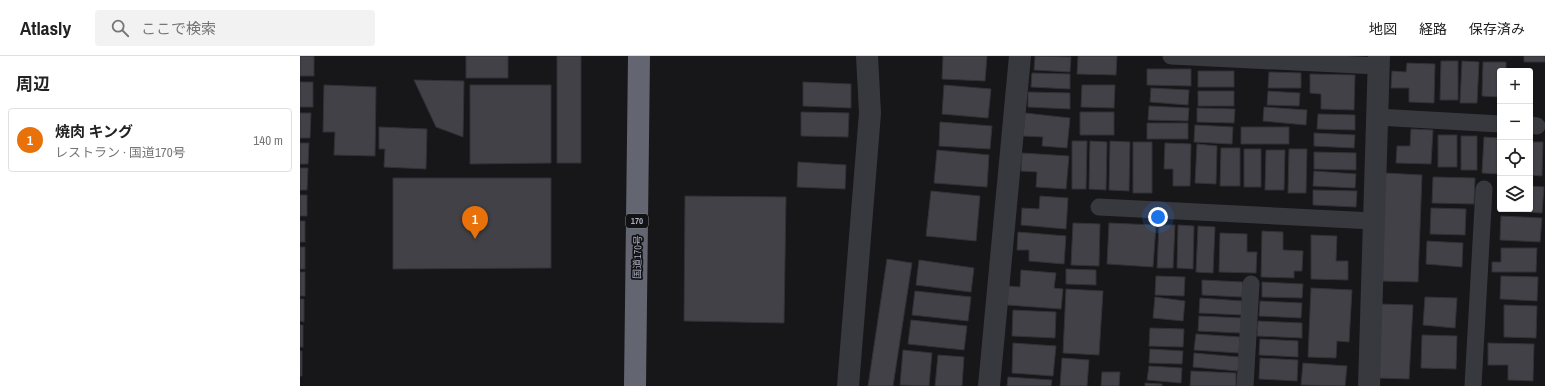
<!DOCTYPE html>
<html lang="ja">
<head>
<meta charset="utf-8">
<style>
	:root { --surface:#fff; --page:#f2f2f2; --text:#222; --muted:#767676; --line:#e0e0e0; --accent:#b45309 }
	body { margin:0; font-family:"Archivo Narrow","Noto Sans JP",sans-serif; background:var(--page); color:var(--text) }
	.controls { position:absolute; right:12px; top:12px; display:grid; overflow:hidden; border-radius:4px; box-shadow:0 1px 3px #0004 }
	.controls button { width:36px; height:36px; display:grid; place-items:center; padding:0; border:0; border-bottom:1px solid var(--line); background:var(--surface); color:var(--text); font:20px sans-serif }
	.you { position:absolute; left:858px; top:161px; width:14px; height:14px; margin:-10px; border:3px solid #fff; border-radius:50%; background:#1a73e8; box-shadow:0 0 0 6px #1a73e833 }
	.badge { display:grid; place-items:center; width:26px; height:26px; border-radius:50%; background:var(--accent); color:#fff; font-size:13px; font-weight:700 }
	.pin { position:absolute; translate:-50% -33px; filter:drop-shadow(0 1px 2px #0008) }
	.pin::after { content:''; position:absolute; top:21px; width:14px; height:12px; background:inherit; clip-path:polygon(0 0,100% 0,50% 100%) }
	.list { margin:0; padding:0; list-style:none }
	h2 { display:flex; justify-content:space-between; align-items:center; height:52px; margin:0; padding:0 16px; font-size:17px }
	h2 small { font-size:13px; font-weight:400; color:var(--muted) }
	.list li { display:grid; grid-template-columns:26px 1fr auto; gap:12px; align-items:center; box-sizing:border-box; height:64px; margin:0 8px 8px; padding:0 8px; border:1px solid var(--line); border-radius:4px }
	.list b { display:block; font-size:15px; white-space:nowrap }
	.list p { margin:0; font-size:13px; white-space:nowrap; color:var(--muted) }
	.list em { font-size:13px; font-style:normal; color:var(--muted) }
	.icon { flex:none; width:22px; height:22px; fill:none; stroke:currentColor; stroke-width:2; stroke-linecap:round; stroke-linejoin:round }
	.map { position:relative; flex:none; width:1245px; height:330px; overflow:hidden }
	header { display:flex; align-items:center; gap:24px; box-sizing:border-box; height:56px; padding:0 20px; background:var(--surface); border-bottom:1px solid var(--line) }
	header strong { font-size:19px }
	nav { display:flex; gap:22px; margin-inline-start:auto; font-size:14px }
	.search { width:280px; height:36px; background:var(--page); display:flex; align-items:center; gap:10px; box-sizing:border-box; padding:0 14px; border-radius:4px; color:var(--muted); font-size:15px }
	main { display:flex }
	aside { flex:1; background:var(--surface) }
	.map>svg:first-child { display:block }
	.building { fill:#414147; stroke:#313136 }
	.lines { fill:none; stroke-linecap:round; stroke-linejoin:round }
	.lane { stroke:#38383f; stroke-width:17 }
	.street { stroke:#38383f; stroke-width:22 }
	.highway { stroke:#636670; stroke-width:22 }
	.labels { text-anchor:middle; stroke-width:3.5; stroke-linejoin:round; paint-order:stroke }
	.shield { fill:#121215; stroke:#7b7e89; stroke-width:1 }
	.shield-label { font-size:9px; font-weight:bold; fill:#a8acbb }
	.street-label { font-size:10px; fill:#a8acbb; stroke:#121215 }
</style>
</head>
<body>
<header>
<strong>Atlasly</strong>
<div class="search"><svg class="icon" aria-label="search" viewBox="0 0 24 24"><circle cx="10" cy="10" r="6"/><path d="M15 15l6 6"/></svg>ここで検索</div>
<nav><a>地図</a><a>経路</a><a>保存済み</a></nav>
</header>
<main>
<aside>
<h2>周辺<small></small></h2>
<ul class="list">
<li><span class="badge" style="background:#e8710a">1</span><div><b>焼肉 キング</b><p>レストラン · 国道170号</p></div><em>140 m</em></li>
</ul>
</aside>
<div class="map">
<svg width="1245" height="330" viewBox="0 0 1245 330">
	<rect width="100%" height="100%" fill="#17171a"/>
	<path class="building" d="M0 0H14V20H0Z
		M166 0H208V22H166Z
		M257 0H281V107H257Z
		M643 0H687L685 25 642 23Z
		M735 0 771 1 770 16 734 14Z
		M778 0H817L816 19 777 18Z
		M1224 0H1245V6H1224Z
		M1141 5H1158V44H1140Z
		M1162 5 1179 6 1177 47H1160Z
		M1183 6H1206V15H1200V41L1182 40Z
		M1107 7 1135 8 1134 47 1109 46V32H1091L1092 15 1106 16Z
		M847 13H891V30L847 29Z
		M898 15H934V31H898Z
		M969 16 1001 17V32H968Z
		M732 17 770 18V33L731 31Z
		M1010 18 1055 19 1054 54 1021 53V38L1010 37Z
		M114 24 164 25 163 81 136 71Z
		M0 26H13V51H0Z
		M503 26 551 28V52L503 50Z
		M24 29 76 31 75 100 34 99 35 76H23Z
		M170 29H251V107L170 108Z
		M644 29 691 33 688 62 642 58Z
		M782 29H815L814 52 781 51Z
		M851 32 889 34 888 49 850 46Z
		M898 35H934V50H898Z
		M968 35 1000 37 999 50 967 49Z
		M728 36 770 37V53L728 51Z
		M849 50 889 52 888 65 848 64Z
		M964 51 1007 54 1006 69 963 65Z
		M897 52 935 53 934 67 897 66Z
		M501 56 549 57 548 81 501 80Z
		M780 56H814V79H780Z
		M0 57H11L10 82H0Z
		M725 57 770 62 767 92 742 90 743 81 723 80Z
		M1018 58 1055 59V74L1017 73Z
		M640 66 692 70 690 93 639 90Z
		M847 67H888V83H847Z
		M895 69 933 71 932 88 894 86Z
		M79 71 127 73 126 113 84 111 85 93H79Z
		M941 71H989V88H941Z
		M1111 73 1133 74 1131 108 1096 107 1097 90H1110Z
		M1014 77 1055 79 1054 92 1014 90Z
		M1138 79H1157V111H1138Z
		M1161 80H1177V114H1161Z
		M1184 81 1200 82V118L1182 117Z
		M772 85H787L786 133H772Z
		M790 85 807 86 806 134 789 133Z
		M810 85 830 86 829 135 809 134Z
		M833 86H852V137H833Z
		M1230 86H1243L1242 120 1230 119Z
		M0 87H9L8 108H0Z
		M865 87 891 88 890 130H873V113H864Z
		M897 88 917 90 916 128 895 127Z
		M921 92H940V130H920Z
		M944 93H961V131H944Z
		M989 93H1007L1006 137H988Z
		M637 94 689 99 687 131 634 127Z
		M966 94H985L984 134H965Z
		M1014 96 1056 97V114L1014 113Z
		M722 97 769 100 766 133 736 131 737 116 721 115Z
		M498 106 546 109 545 133 497 131Z
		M0 112H8L7 134H0Z
		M1014 115 1056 118 1055 132 1013 130Z
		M1085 117 1122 119 1118 226 1081 225Z
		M1133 121 1175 122 1174 148 1132 147Z
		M93 122H251V212L93 213Z
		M1230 130 1244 131 1242 157 1201 154 1230 153Z
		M1013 134 1057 135 1056 151 1013 149Z
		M631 135 680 140 676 185 626 180Z
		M0 139H7V160H0Z
		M385 140 486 141 484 267 384 265Z
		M740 140 768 142 766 173 721 169 722 152 739 153Z
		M1131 152 1166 153 1165 179 1130 178Z
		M1201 160 1242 162 1240 186 1200 184Z
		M0 165H5V186H0Z
		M773 167 800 168 799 210 771 209Z
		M809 167 856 169 853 211 807 208Z
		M859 169H875L873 212H857Z
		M878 169 894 170 893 213 877 212Z
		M898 170 915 171 913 217 896 216Z
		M962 175 983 176V194L1003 195 1002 215H994V222L961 221Z
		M718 176 766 180 764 208 729 205V194H717Z
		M920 177 947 178V196H957L956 217 919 216Z
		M1011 179 1037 180 1036 205H1048V224L1011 223Z
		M1127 185 1163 187 1162 211 1126 208Z
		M0 191H5V213H0Z
		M1201 192H1237L1236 216H1192V206H1201Z
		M587 203 612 207 593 330H568Z
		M619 204 674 212 671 236 616 229Z
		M766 213 796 214V229L766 228Z
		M721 214 756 217 754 232 763 233 761 253 707 249 708 230 720 231Z
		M0 216H5V240H0Z
		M856 220 885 221 884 240 855 239Z
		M1201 220 1238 221 1237 245 1200 243Z
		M902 224 943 226 942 241 902 239Z
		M962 226 1003 228 1002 242 962 241Z
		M1011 232 1052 234 1049 286 1037 285 1036 302 1008 301Z
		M766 233 803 235 799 299 763 297Z
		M615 235 671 241 668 265 612 259Z
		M855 241 885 245 883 265 853 262Z
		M1125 241 1157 242 1155 272 1123 269Z
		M900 242 942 245V259L899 257Z
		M0 243H4V266L0 265Z
		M960 245 1002 247 1001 262 959 260Z
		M1080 248 1113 249 1109 323 1077 322Z
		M1204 249 1237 250 1236 282 1204 281Z
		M713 254 756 256 755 282 712 280Z
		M899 260 942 262 941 277 898 275Z
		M611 264 667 270 664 294 608 288Z
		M958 265 1002 267V282L957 280Z
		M0 269H3V291H0Z
		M850 272 884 273 883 291 849 290Z
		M896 278 940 281 939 297 894 294Z
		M1122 279 1157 280 1156 313 1121 312Z
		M960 283 998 285V301L959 299Z
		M713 287 756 290 753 320 712 317Z
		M1188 287 1234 288 1233 325 1208 324V309H1188Z
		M850 293 883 295 882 308 849 307Z
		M603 294 632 297 629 330 600 329Z
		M0 295H2V320H0Z
		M894 297 939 301 938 315 893 311Z
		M638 299 664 301 662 330H635Z
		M762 302 789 304 787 330H760Z
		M960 302 998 304 997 325 959 323Z
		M1003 307 1047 310 1045 330 1001 329Z
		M849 310 882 312 881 327 847 324Z
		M891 315 936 317V330H890Z
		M802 316H820L819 330H801Z
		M708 321 752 324 751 330H707Z
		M845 327 862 328V330H845Z"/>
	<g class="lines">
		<path class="lane" d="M871 0 1078 10
			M1077 61 1200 68
			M1230 69 1237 70
			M799 151 1073 165
			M945 330 951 228
			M1173 330 1184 133"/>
		<path class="street" d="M548 330 570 57 567 0
			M689 330 720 0
			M1069 330 1079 0"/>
		<path class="highway" d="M335 330 339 0"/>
	</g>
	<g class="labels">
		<rect class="shield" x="326" y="158" width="22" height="14" rx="3"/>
		<g class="shield-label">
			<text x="337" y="168">170</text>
		</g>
		<g class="street-label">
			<text transform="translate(337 201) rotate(-89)" y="4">国道170号</text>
		</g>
	</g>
</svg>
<div class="controls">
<button>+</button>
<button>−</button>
<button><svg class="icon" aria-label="locate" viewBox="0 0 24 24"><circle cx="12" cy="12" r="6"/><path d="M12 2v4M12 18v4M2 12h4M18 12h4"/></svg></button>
<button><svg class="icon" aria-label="layers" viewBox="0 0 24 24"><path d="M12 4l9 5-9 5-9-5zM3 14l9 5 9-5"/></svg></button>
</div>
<div class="you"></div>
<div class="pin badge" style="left:175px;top:183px;background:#e8710a">1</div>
</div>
</main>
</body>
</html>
